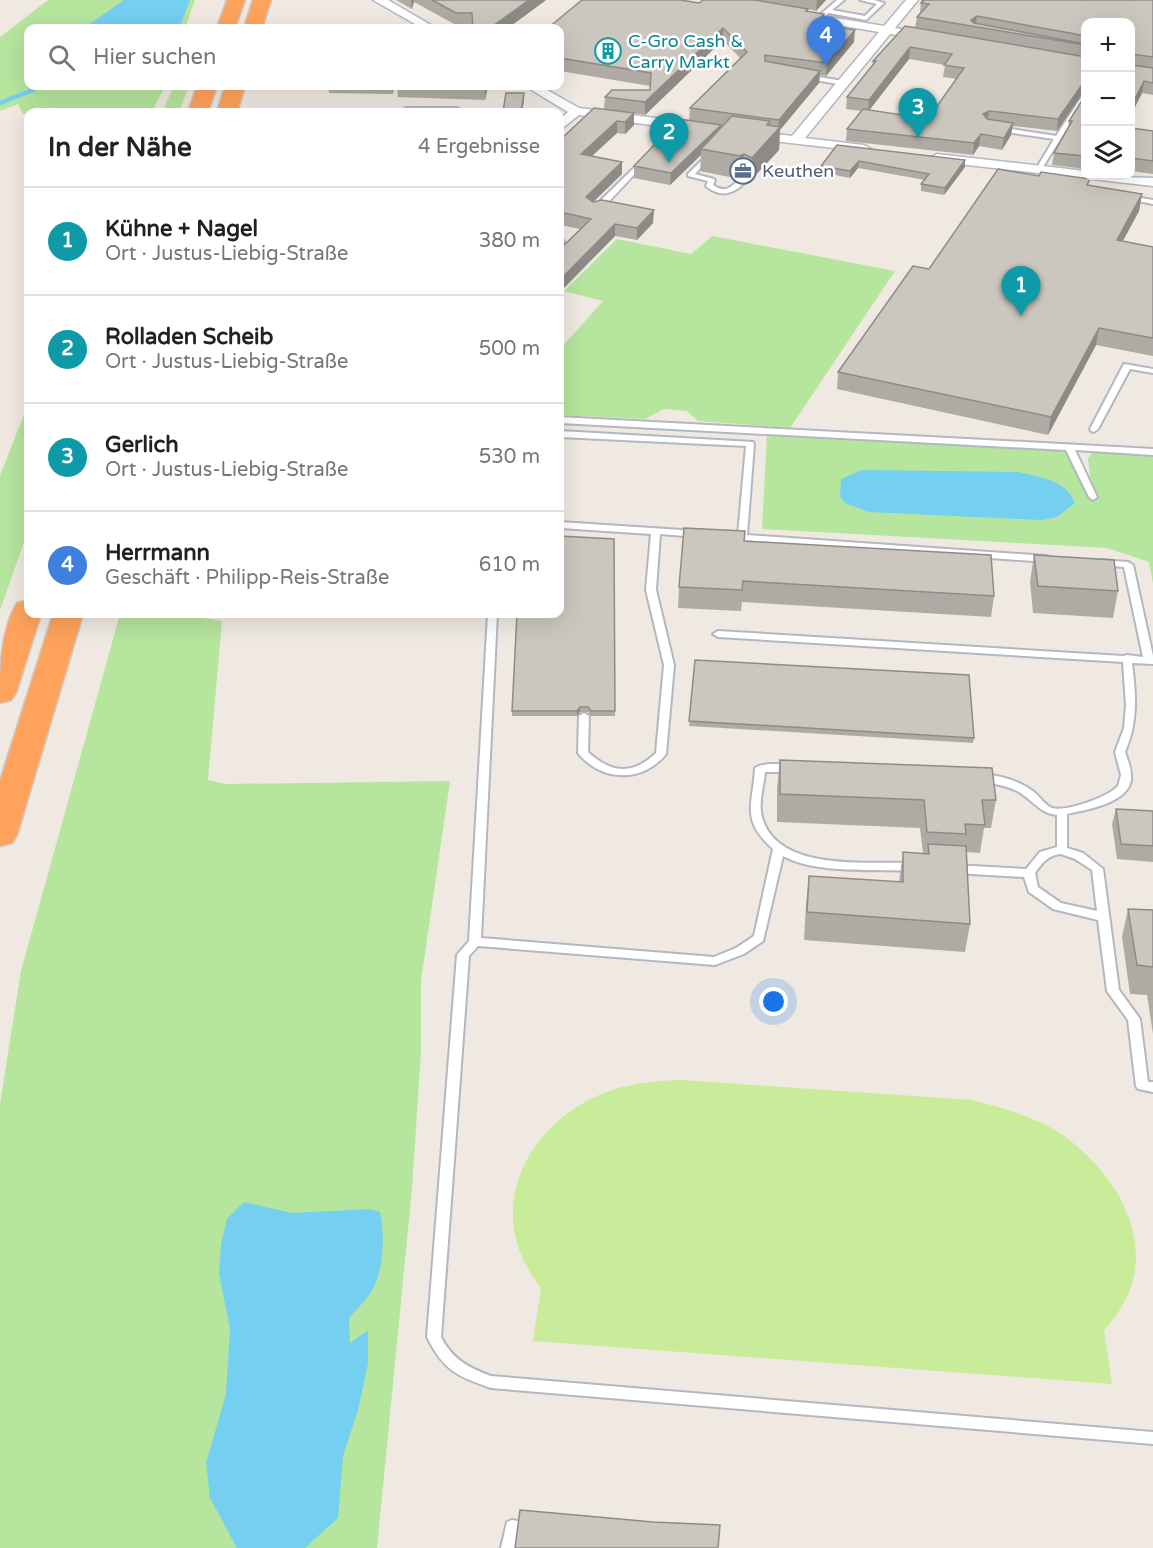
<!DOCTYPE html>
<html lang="de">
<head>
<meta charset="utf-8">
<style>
	:root { --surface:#fff; --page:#f6f6f6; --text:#222; --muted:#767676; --line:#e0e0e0; --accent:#7c3aed }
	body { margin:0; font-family:"Varela Round",sans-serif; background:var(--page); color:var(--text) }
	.controls { position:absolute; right:18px; top:18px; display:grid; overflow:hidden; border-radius:12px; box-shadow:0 6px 24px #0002 }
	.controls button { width:54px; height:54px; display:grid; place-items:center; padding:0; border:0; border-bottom:2px solid var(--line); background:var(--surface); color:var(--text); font:30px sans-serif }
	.you { position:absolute; left:774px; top:1002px; width:21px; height:21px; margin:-15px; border:4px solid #fff; border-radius:50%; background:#1a73e8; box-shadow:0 0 0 9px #1a73e833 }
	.badge { display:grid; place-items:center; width:39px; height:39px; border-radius:50%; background:var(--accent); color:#fff; font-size:20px; font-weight:700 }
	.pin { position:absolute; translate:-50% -50px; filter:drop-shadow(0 2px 3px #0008) }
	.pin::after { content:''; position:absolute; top:32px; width:21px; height:18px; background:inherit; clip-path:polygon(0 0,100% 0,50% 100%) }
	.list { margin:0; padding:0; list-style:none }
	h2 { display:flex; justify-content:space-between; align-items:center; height:78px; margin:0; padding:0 24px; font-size:26px }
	h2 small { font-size:20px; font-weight:400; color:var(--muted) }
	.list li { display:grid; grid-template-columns:39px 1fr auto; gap:18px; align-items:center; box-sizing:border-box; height:108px; padding:0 24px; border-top:2px solid var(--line) }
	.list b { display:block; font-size:22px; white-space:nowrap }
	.list p { margin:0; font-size:20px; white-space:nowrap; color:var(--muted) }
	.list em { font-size:20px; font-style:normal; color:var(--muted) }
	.icon { flex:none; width:33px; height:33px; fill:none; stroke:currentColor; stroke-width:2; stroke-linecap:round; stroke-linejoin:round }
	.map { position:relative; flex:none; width:1153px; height:1548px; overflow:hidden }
	.search { position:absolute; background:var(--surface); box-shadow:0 6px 24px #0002; left:24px; top:24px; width:540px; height:66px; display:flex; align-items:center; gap:15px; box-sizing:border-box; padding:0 21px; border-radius:12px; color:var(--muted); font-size:22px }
	.panel { position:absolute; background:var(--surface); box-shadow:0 6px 24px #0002; left:24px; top:108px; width:540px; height:510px; border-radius:12px }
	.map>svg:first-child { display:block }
	.green { fill:#b6e59e }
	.pitch { fill:#c9ec9a }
	.water { fill:#75cff0 }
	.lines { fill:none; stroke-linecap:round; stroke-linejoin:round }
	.stream { stroke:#75cff0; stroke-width:4.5 }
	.lane-casing { stroke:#b4b7c1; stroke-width:4 }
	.street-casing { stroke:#b4b7c1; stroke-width:3 }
	.highway-casing { stroke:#c9c9c9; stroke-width:3 }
	.lane { fill:#fff; fill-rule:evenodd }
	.street { fill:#fff; fill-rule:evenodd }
	.highway { fill:#ffa35c; fill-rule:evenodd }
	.wall { fill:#afaba4; fill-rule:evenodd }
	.shaded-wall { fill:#8e8b86 }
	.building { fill:#cbc7bf; stroke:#8e8b86; stroke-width:1.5 }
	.labels { text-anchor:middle; stroke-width:5; stroke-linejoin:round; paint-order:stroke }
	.far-culture-label { font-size:18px; fill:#0d838f; stroke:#fff; text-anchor:start }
	.far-service-label { font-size:18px; fill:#4e5e75; stroke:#fff; text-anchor:start }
</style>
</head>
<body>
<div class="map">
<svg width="1153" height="1548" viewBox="0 0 1153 1548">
	<rect width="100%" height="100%" fill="#efe9e1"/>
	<path class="green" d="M48 0H195L185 28H28V86H165L152 112 23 114 18 104 0 111V37Z
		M174 86H189L179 112H162Z
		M712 236 895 271 790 428 698 421 687 411 664 409 645 419 560 415V349L603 301 564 291 617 239 691 254Z
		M28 404V531L0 610V476Z
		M767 434 1052 449 1073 454 1091 484 1088 459 1092 452 1153 454V584L1149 562 1107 548 762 529Z
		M120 614H203L202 618 222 621 208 780 226 784 450 781 421 981V1052L412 1188 377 1548H0V1104L21 971Z"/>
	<path class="pitch" d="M682 1080 971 1100C996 1106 1021 1113 1044 1124 1097 1151 1149 1217 1133 1280 1128 1300 1117 1315 1104 1331L1112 1384 533 1341 541 1288C536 1281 530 1273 526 1265 491 1199 530 1128 593 1098 620 1084 652 1081 682 1080Z"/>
	<path class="water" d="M124 0H189L190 1 179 28H84Z
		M862 470 1018 472C1039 477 1067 480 1075 503L1057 517 1042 520 869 512 845 503 840 496 841 479Z
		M244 1202 292 1213 370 1209 380 1212C385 1235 384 1272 371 1292 365 1301 356 1310 349 1318L350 1343 368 1330V1364L358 1410 343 1456 338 1518 305 1548H237L210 1498 206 1463 226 1394 230 1329 219 1274 221 1244 227 1219Z"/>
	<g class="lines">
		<path class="stream" d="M0 103 33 90"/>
		<g class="lane-casing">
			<path id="lane" d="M837 0H844L832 10 865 16 877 4 860 0H874L884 3 866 20 829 13 826 15H822V13Z
				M807 75 843 81 846 83 843 85 805 78 804 77Z
				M1086 90V98L1041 170 1036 169 1054 139 999 131 996 129 999 127 1056 136Z
				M406 108H457L459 109 460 112 404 111 403 110Z
				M710 152 713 154 695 174 714 179 715 180 713 185C731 197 732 179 746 179V181C735 194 721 198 707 187L706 186 708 181 688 176V174Z
				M641 161 646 162 599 212H593V208Z
				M1130 196 1153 200V204L1128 199V197Z
				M560 241H564V245H560Z
				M1124 364 1153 369V373L1130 369 1098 429 1094 432 1091 431 1090 429Z
				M560 417 1153 449V455L1075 450 1097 497 1093 500 1089 497 1066 450 560 423Z
				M560 431 753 442 754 444 747 535 1047 556 1052 559 1047 562 727 539 725 537 727 535H738L746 446 560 437Z
				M560 522 697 531 702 534 697 537 660 534 656 590 674 665 666 754C643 783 601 782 578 753L579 716 584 713 589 716 588 752C612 774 633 775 656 753L664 665 646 590 651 534 560 528Z
				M1101 560 1128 562 1133 565 1153 656V664L1132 663C1136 695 1138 722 1125 752 1128 761 1132 770 1131 780 1128 803 1086 810 1067 814V848L1083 853 1103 869 1119 990 1140 1019 1148 1082H1153V1092L1138 1089 1136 1086 1128 1020 1107 991 1098 920 1053 909 1029 892 1024 877 954 873 948 869 954 865 1026 869 1040 852 1057 847V815C1039 813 1032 799 1017 791 1004 784 990 784 976 780L975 778 976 776C994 772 1020 781 1034 792 1040 797 1045 805 1052 808 1067 812 1108 797 1118 786L1121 775 1115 752 1124 728 1126 706 1123 662 718 637 713 634 718 631 1123 656 1127 655 1143 657 1124 567 1098 565 1096 563ZM1061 854 1075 859 1092 870 1097 911 1061 903 1038 887 1035 873C1042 863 1048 855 1061 854Z
				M488 614H497L481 938 714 957 736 948 754 936 773 849C740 819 753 806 755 768 763 762 790 763 798 769L793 772H765C764 786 758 802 762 817 777 873 870 861 914 863L920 867 914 871C876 869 815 874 783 856L763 941 744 954 715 965 478 946 469 956 441 1337C452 1359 469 1368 491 1376L1153 1432V1444L491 1388C457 1376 444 1371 427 1337L457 955 469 941Z
				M512 1520 536 1524 539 1529 536 1534 531 1536 518 1535 517 1548H501L507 1522Z"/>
		</g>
		<g class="street-casing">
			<path id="street" d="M373 0H388L436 28H422Z
				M906 0H918L895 28 932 34V40L890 34 805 138 864 145 871 149 869 152 747 138V132L752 131 792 136 879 32 797 18 791 14 793 11 884 26Z
				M525 86H540L579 108 701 124 708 128 701 132 579 115 560 130V119L568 112Z
				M937 154 1086 171V176L1153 178V186L932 161 930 158Z"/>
		</g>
		<g class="highway-casing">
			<path id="highway" d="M227 0H245L235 28H217Z
				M253 0H271L262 28H244Z
				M197 86H217L208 112H188Z
				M225 86H245L237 112H217Z
				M28 600V614H41L16 693 11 700 0 703C0 669 0 632 17 603Z
				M53 614H83L17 835 12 843 0 846V781Z"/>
		</g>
		<use href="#lane" class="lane"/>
		<use href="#street" class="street"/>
		<use href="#highway" class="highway"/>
	</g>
	<path class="wall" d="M396 0H546L508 28 473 26 456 25 414 2 412 9Z
		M703 0H826L816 11 808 9V12L824 14 823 25 854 42 826 76 820 75 819 83 780 130 779 150 750 181 742 177 739 179 700 171 701 155 670 185 634 178V166L689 121 690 108 740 58 723 40 645 115 619 111 634 125 625 134 617 133 592 156 622 162V174L593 202 653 223 637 240 615 236 560 292V249L580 229 560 225V140L604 109 605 97 650 90V86L560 71V28L699 3Z
		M921 0H1153V95L1142 93 1131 115V22H1086V57L915 28 917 17 920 13Z
		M905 26 1086 57V88L1057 131 1013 126 1011 135 1002 150 979 146 973 155 846 141 847 129 861 111 846 109 847 97 872 67 873 61ZM909 59 945 65 943 77 957 79 928 119 869 110Z
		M328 86H395L393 94 329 93Z
		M397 86H488L485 100 398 97Z
		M1086 94V169L1052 165 1054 153 1068 129 1069 121Z
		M1131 128 1153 131V174L1131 171Z
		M837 145 965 160V167L944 195 921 191V184L925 180 858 168 850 178 820 172 821 166Z
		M1089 185 1142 194 1139 211 1123 241 1153 247V356L1096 345 1048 435 837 389 838 372 929 269Z
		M614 539 615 716H591L588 712H580L577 716H512V711Z
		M744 541 994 596 991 617 742 602 741 611 678 608 679 587Z
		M1034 555 1118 591 1113 618 1033 613 1030 582Z
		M695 660 974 738 973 743 689 726Z
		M780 760 996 800 991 828H984L980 853 966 852 970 924 965 952 804 940 806 904 809 876 899 882 903 852 923 854 920 828 777 822V788Z
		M1116 809 1153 811V862L1117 859 1112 824Z
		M1128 909 1153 910V1034L1147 995 1130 994 1122 937Z"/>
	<path class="shaded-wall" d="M411 0H413L414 2 412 9Z
		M529 0H546L508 28H490Z
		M817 0H826L816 11Z
		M824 14 823 26 814 24Z
		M977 16 975 27 971 20Z
		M723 28V40L645 115V102Z
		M855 30 854 42 826 76 827 63Z
		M910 47 909 59 868 112 869 100Z
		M820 71 819 83 780 130 779 150 750 181 752 158 767 125 770 121 769 139 778 129 779 120Z
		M1086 79V88L1057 131 1058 119Z
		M1144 81 1142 93 1131 115V107Z
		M485 86H488L485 100Z
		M524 93V101L522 112H521Z
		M989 111 987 123 983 114Z
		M634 113V125L625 134V122Z
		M617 121V133L581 166V154Z
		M1013 123 1011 135 1002 150 1004 138Z
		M721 125 720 137 701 149V155L670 185 671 173Z
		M981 134 979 146 973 155 974 143Z
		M744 154 742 177 739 179 740 156Z
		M965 160V167L944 195 945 188Z
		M859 161 858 168 850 178V171Z
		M622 162V174L586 209V197Z
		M1142 194 1139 211 1114 257 1117 240Z
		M654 210 653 223 637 240V228Z
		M615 224V236L560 292V280Z
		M1099 328 1096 345 1048 435 1051 417Z
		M580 707V712L577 716V711Z"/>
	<path class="building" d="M432 0H529L490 28H473L472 13H456Z
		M582 0H681L699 3 703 0H755L808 9 806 11 824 14 814 24 855 30 827 63 765 55V61L820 71 779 120 690 108 747 52 723 28 645 102 605 97 612 90H650L651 73 560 58V28H548Z
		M925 0H1153V57L1131 54V22H1086V36L977 16 971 20 974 23 1086 44V45L917 17 929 4 921 3Z
		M905 26 1086 57V79L1058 119 989 111 983 114 987 119 1013 123 1004 138 981 134 974 143 847 129 863 109 928 119 964 68 944 65 952 54 910 47 869 100 847 97 876 61H873Z
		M1131 65 1153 68V83L1144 81 1131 107Z
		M506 93H524L521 112H503Z
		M1086 94V156L1054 153 1072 121H1069Z
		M594 108 634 113 625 122 617 121 581 154 622 162 586 197 593 202 602 200 654 210 637 228 615 224 560 280V249L591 219 560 212V140Z
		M732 116 770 121 767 125 780 127 752 158 744 154 740 156 701 149Z
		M679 119 721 125 671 173 634 166Z
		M1131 128 1153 131V161L1131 158Z
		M837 145 965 160 945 188 921 184 929 174 859 161 850 171 821 166Z
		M998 169 1039 176 1041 172 1090 179 1087 185 1142 194 1117 240 1153 247V338L1099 328 1051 417 838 372 913 266 929 269Z
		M684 528 745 531 744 541 991 555 994 596 743 581 742 590 679 587Z
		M560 536 614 539 615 711H591L588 707H580L577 711H512L517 614H560Z
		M1034 555 1114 560 1118 591 1038 586Z
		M695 660 969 675 974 738 689 721Z
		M780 760 992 768 996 800H982L985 825 965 824 966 834 927 832 924 800 780 794Z
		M1116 809 1153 811V846L1121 844Z
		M928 844 966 846 970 924 807 912 809 876 903 882V852L929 854Z
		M1128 909 1153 910V967L1137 965Z
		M520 1510 653 1522 720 1525 718 1548H515Z"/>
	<defs>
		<g id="building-ring" transform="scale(1.35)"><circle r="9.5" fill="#fff" stroke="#0f9aa8" stroke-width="1.5"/><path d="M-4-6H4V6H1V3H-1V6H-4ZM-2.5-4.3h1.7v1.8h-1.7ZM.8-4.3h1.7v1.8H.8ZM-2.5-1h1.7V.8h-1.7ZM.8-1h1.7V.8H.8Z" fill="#0f9aa8"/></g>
		<g id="office-ring" transform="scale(1.35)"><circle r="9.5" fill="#fff" stroke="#5c6f8a" stroke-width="1.5"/><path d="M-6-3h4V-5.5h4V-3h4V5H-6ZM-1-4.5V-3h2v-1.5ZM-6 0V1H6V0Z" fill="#5c6f8a"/></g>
	</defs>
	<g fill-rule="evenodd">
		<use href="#building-ring" x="608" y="51"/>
		<use href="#office-ring" x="743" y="171"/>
	</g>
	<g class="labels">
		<g class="far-culture-label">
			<text x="628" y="47">C-Gro Cash &amp;<tspan x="628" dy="21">Carry Markt</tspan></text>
		</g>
		<g class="far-service-label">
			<text x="762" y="177">Keuthen</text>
		</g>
	</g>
</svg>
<div class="controls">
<button>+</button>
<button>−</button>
<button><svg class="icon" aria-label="layers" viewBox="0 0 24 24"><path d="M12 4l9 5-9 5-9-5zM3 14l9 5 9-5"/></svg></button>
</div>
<div class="you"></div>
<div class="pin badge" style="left:1021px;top:316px;background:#0f9aa8">1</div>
<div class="pin badge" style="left:669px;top:163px;background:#0f9aa8">2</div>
<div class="pin badge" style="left:918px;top:138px;background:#0f9aa8">3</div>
<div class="pin badge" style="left:826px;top:66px;background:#3f7fe0">4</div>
<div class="search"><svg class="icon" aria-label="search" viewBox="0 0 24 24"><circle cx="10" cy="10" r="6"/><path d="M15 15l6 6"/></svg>Hier suchen</div>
<section class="panel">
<h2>In der Nähe<small>4 Ergebnisse</small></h2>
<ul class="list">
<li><span class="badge" style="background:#0f9aa8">1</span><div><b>Kühne + Nagel</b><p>Ort · Justus-Liebig-Straße</p></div><em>380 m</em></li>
<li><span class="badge" style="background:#0f9aa8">2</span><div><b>Rolladen Scheib</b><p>Ort · Justus-Liebig-Straße</p></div><em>500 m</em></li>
<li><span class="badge" style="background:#0f9aa8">3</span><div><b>Gerlich</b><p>Ort · Justus-Liebig-Straße</p></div><em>530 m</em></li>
<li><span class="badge" style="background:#3f7fe0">4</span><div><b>Herrmann</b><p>Geschäft · Philipp-Reis-Straße</p></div><em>610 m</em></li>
</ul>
</section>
</div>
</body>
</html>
